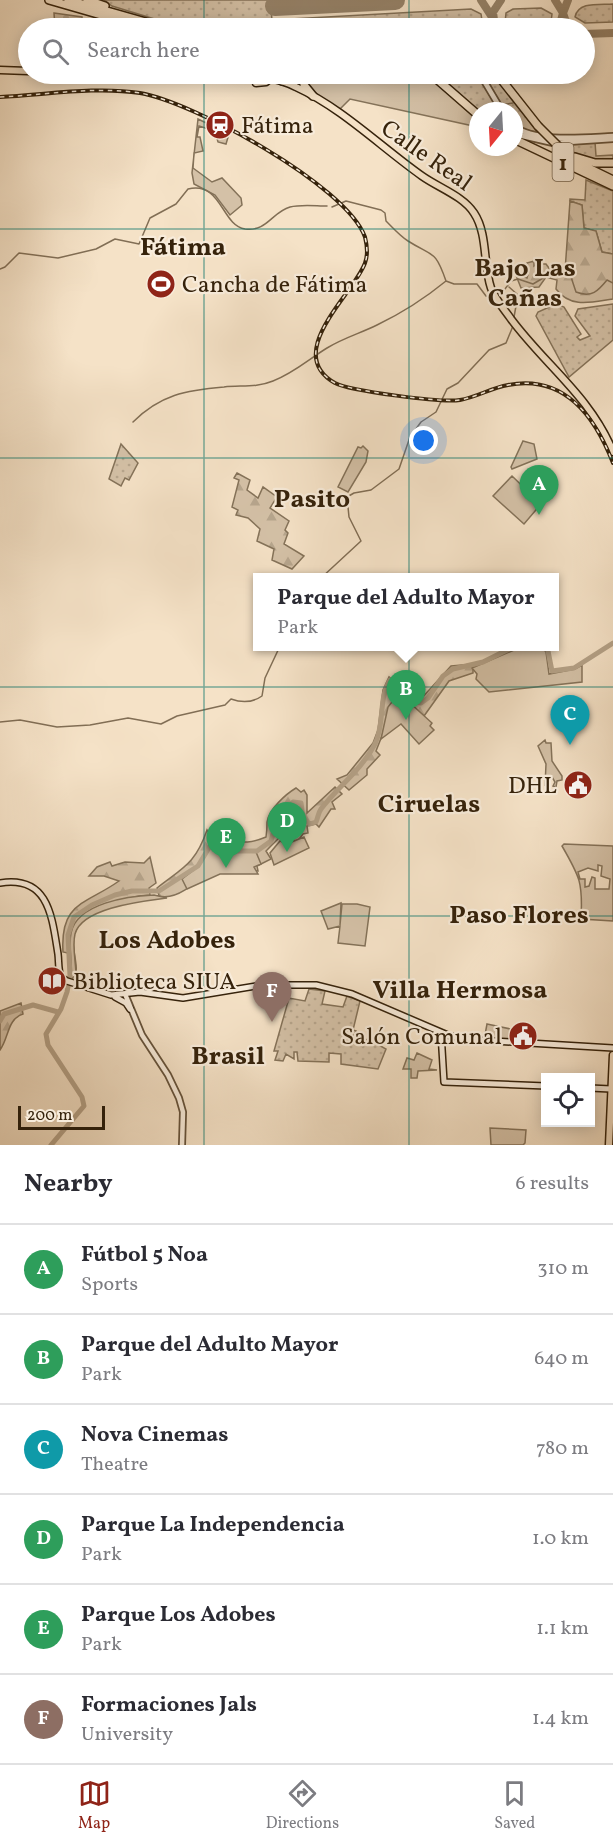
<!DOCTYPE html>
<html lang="en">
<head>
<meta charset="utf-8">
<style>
	:root { --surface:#fff; --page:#f7f7f7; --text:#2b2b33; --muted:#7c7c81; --line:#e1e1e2; --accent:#8f2418 }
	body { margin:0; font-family:Vollkorn,serif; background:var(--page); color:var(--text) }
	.controls { position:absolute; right:18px; bottom:18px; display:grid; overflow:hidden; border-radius:0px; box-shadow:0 3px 15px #0003 }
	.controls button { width:54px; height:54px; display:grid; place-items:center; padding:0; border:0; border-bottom:2px solid var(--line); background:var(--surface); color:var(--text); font:30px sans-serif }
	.compass { position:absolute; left:469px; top:102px; width:54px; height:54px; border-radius:50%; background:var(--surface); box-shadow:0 3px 15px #0003; rotate:198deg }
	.scale { position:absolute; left:18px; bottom:15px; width:87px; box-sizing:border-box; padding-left:6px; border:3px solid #35220b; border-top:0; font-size:16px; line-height:21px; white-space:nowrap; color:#35220b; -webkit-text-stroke:4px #f8ecdb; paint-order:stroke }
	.you { position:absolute; left:424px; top:441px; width:21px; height:21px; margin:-15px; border:4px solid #fff; border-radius:50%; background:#1a73e8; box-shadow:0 0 0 9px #1a73e833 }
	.badge { display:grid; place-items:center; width:39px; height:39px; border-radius:50%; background:var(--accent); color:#fff; font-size:20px; font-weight:700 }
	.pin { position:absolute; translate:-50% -50px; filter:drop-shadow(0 2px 3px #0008) }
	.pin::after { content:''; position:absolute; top:32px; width:21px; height:18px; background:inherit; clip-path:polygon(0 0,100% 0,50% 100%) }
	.popup { position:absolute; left:253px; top:573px; width:306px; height:78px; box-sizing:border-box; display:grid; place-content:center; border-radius:0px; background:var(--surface); filter:drop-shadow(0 2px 4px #0005); font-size:20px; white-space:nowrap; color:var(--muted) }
	.popup b { font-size:22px; color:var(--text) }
	.popup::after { content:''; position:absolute; left:50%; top:100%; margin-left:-12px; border:12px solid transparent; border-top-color:var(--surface) }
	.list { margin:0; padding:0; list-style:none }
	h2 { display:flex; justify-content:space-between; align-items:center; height:78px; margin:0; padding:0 24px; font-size:26px }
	h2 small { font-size:20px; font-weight:400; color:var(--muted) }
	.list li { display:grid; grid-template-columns:39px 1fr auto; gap:18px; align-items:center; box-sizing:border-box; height:90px; padding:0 24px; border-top:2px solid var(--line) }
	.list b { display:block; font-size:22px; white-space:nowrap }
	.list p { margin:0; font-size:20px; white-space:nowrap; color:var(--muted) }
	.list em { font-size:20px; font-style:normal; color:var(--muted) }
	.icon { flex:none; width:33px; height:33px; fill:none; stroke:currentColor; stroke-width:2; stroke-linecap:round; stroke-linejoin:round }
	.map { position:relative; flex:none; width:613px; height:1145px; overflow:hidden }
	.search { position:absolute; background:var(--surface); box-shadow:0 3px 15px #0003; left:18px; right:18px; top:18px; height:66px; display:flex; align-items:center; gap:15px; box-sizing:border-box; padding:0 21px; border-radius:33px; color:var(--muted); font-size:22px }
	.sheet { height:618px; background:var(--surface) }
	nav { display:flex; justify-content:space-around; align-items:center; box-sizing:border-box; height:84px; border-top:2px solid var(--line); background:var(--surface); font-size:16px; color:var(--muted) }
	nav a { display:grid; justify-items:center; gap:3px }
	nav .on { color:var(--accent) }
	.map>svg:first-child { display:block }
	.grass { fill:url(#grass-dots); stroke:#847259; stroke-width:1.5 }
	.forest { fill:url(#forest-firs); stroke:#847259; stroke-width:1.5 }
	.cemetery { fill:url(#cemetery-stones); stroke:#847259; stroke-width:1.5 }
	.green { fill:#d4c1a7; stroke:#847259; stroke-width:1.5; fill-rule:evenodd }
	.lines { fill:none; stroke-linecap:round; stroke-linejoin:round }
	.stream { stroke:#816e55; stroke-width:1.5 }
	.river { stroke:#b4a187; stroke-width:5 }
	.taxiway { stroke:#958269; stroke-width:8 }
	.runway { stroke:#958269; stroke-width:20 }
	.tertiary-casing { stroke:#65523a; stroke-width:8 }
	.secondary-casing { stroke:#35220b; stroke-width:8 }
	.primary-casing { stroke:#35220b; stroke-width:9 }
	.trunk-casing { stroke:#35220b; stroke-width:10 }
	.tertiary { stroke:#f8ecdb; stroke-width:4.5 }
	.secondary { stroke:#f8ecdb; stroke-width:5 }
	.primary { stroke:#f5e2c7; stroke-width:6 }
	.trunk { stroke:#f5e2c7; stroke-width:7 }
	.rail-casing { stroke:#35220b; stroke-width:4 }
	.rail { stroke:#f8ecdb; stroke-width:1.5; stroke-dasharray:4.5; stroke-linecap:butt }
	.trunk-bridge-casing { stroke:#35220b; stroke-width:10; stroke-linecap:butt }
	.trunk-bridge { stroke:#f5e2c7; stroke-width:7 }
	.grid { fill:none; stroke:#0f766e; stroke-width:1.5; stroke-opacity:0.55 }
	.labels { text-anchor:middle; stroke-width:4.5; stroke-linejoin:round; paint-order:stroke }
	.shield { fill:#f8ecdb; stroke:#705f49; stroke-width:1.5 }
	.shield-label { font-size:22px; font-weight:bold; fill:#35220b }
	.poi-label { font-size:24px; fill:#35220b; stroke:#f8ecdb; text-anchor:start }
	.street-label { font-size:24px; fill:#35220b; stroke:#f8ecdb }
	.neighbourhood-label { font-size:26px; font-weight:bold; fill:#35220b; stroke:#f8ecdb }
</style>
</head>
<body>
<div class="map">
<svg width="613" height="1145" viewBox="0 0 613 1145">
	<defs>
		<pattern id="grass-dots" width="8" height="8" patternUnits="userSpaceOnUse" patternTransform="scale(1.5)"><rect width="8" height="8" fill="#d4c1a7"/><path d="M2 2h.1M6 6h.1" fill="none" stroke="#b7a68e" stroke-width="1.8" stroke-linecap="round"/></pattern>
		<pattern id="forest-firs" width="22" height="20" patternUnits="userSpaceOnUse" patternTransform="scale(1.5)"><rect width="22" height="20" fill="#d4c1a7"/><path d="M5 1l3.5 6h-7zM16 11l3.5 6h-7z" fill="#b7a68e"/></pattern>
		<pattern id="cemetery-stones" width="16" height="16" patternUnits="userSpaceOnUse" patternTransform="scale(1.5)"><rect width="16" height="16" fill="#d4c1a7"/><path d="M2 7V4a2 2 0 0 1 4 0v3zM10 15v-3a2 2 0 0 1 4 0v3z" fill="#b7a68e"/></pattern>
	</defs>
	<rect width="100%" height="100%" fill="#f5e2c7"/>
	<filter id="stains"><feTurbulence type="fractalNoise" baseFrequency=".00333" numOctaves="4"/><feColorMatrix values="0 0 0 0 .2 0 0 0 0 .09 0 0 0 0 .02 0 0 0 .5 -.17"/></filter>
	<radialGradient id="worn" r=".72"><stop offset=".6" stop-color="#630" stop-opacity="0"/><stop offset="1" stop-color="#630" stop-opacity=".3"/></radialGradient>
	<path class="grass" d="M104 0H270L272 20 471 9 481 14 483 27 184 28 112 6Z
		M613 4V22L585 23 575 17C578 1 600 5 613 4Z
		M541 8 552 14 551 22 547 25 510 26 505 23 506 13 513 9Z
		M437 74H477L499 111H479Z
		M484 74 496 76 537 132 526 130 514 122V111H505Z
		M595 142 596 156 613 155V160C593 161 576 157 561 143Z
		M586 180 613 191V254L602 252 596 231 584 228 582 205 570 201V199L585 200Z
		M556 304 564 307 581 334 577 337 580 340 590 336 575 316 578 309 613 304V340L569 377 536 316 538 312Z
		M121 444 138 463 129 480 125 478 121 486 109 479Z
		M309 989 325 991 322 1004 343 1007 347 996 360 1001 353 1030 356 1031 353 1038 370 1040 386 1049 378 1069 341 1064V1054L329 1053V1062L298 1061 297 1052H294V1059L286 1054 283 1061 275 1060 278 1051H274L289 998 305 1001Z"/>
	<path class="forest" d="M570 201 582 205 584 228 596 231 602 252 613 254V299C592 302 571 309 556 289L557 280 546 277 539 287 521 288 515 273 527 278 529 271 527 263 534 261V266L538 263 539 268 540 264H546L551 271H565Z
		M237 473 250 480 247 490 258 498 263 487 277 497 270 508 289 521 285 530 288 533 284 544 304 556 292 569 272 560 274 549 257 541 260 529 248 518 236 515 238 510 232 507 239 480 234 478Z
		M473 664V673L449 681 424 716 399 693 376 751 380 755 367 769V775L349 790 337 779 347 775 373 743 378 730 383 690 389 677 420 700 451 666Z
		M335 787 342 794 332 802 335 809H331L319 827 316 824 307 826 308 833 303 834 297 842 291 839 297 832 296 823 287 818 283 823 281 836 266 851 271 859 257 866 258 871 212 867C199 879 179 901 159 896L157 888C182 868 195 865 207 830L213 839C238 839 242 847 266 837 267 831 267 827 267 822 269 809 286 794 296 788L301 792 304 790 307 795V813Z
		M150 857 156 883 149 888 150 895C127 896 77 912 73 938 72 952 80 967 74 980L70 979 68 953 63 952C60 902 85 905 119 881L104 876H89L97 867 110 862 112 866 125 862 144 863Z
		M21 1003 23 1014C7 1019 9 1038 0 1050V1011Z"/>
	<path class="cemetery" d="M54 13 82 17V28H55Z"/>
	<path class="green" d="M307 74H423L438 84 478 121V127L350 99 338 111C326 102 303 91 307 74Z
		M198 119 229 134 226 144 218 142 215 131 199 126 197 137H200L203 151 194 153 193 168 212 182 222 178 241 198 242 205 230 215 215 195 194 184 192 173Z
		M523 441 534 444 537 459 512 469 511 467Z
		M363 446 368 451 366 462 348 492 338 487 358 447 361 448Z
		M512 476 541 504 524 524 493 496Z
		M521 647H542L546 652 549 674 575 669 582 665V682L489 692 476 679 477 674 472 668Z
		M399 693 432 723 430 726 434 730 419 744 401 724 381 739 388 707Z
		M545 740 546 743H551L552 761 562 776V780L557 781 556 787 553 786 555 782 552 777 547 779 545 786 546 764 538 746Z
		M304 837 309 848 274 865 270 853 280 841 287 844Z
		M564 844 613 846V921L581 919C583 883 580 877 562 846ZM598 865 602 866 601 876 610 879 609 889H595V878L592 877 589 886 585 887V879H580L578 872 588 868 598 871Z
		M210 848 231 852H256L261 864 254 867 258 874H220L187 889 182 879 199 866Z
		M154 895 167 898C145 901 82 907 75 934 72 946 76 963 76 975L71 979C73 964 68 948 71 933 77 903 129 896 154 895Z
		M341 903 340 925 342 904H357L370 907 365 946 338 943 340 926 328 929 321 911Z
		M487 1024 520 1031 519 1042 484 1040Z
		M417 1053 432 1060 429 1069 437 1070 418 1071 417 1078H411V1069H403L407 1058 414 1060Z
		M490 1128 526 1130 525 1143 523 1145H491Z"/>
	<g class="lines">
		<path class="stream" d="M489 107 513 103
			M332 207 346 201 381 210 385 213 386 221C393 228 400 236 408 241 433 257 435 249 446 281L454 284H477L486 296 490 297
			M0 269 5 267 19 253 58 258 96 249 115 239 139 244 150 218 176 204 188 189C222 181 221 225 245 229 267 232 272 212 290 207 301 204 316 206 327 206
			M509 287 518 295 514 317
			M499 297 511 281 518 279 533 284 550 274 571 277 576 292C592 298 598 291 607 280L613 283
			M133 422C160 395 186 390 224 387 241 385 256 388 273 381 294 373 309 359 327 348 343 338 361 333 377 325 402 313 424 299 446 281
			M321 578 361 541 349 517 347 497 354 493 371 490 399 469 410 437 421 422 436 412 447 389 458 383 489 350 506 343 513 326
			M0 722 20 720 57 727 90 725 128 718 161 724 177 716 225 705 231 699C242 703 252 703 262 696L265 678 280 646"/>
		<path class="river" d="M547 646 552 671 574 668 613 643
			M0 1021 4 1014 33 1005 58 1012
			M51 1145 84 1106 82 1097 48 1045 46 1034 61 1009 67 992 70 976 68 935 74 917 92 905 115 895 132 891H159L198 866 210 846 232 851H257L271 841 278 816 293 802 301 803C303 813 300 818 310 824L316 822C318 818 318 813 321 809 338 787 362 769 375 744 385 724 378 699 390 680L397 679 409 692 413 701 421 703 428 698 443 676 453 669 483 662 515 646"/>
		<path class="taxiway" d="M281 0 289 5
			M316 0 326 3
			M481 0 492 17
			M555 0 563 13 559 28
			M568 0 563 13 568 28
			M495 28 493 12 501 0
			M584 34 613 33"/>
		<path class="runway" d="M275 6 395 0"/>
		<g class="tertiary-casing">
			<path id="tertiary" d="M480 74 502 111
				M514 126C535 143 587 137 613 136
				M514 134 553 143 613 139
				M125 994 142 1035 168 1075 179 1098 183 1112 182 1145"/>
		</g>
		<g class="secondary-casing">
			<path id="secondary" d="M0 883C49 875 52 917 58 954 59 962 58 970 61 977L67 981 111 995 140 992 183 998 262 985H316L352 994 450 1036 478 1040 613 1048
				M115 997 126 1003 130 1009
				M441 1033 444 1082 546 1086
				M590 1088 611 1089"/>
		</g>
		<g class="primary-casing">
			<path id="primary" d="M0 70 28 71
				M234 74C255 75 276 77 296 87 342 108 381 147 422 176 439 188 463 196 474 213 488 234 483 265 491 288 495 299 504 309 511 319 545 365 591 397 613 452
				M256 83 266 82 271 78
				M609 1145 613 1055"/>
		</g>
		<g class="trunk-casing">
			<path id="trunk" d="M49 0 146 28
				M68 0 167 28
				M87 0 105 6
				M247 74 249 75
				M303 74 304 85 313 96
				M431 74 478 115
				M497 74 538 126
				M282 81H291L300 74
				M514 139 613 186
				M560 148 576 162 613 180
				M575 157 595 163H613"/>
		</g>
		<use href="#tertiary" class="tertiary"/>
		<use href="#secondary" class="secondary"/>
		<use href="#primary" class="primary"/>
		<use href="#trunk" class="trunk"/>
		<g class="rail-casing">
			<path id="rail" d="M0 97C45 95 95 86 140 93 193 102 346 185 365 237 367 245 368 255 365 263 354 294 282 353 335 383 350 391 442 403 460 400 477 397 491 388 508 385 565 374 595 417 613 463"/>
		</g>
		<use href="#rail" class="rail"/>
		<g class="trunk-bridge-casing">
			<path id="trunk-bridge" d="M538 126 560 148"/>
		</g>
		<use href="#trunk-bridge" class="trunk-bridge"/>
	</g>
	<path class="grid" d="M204 0V28M409 0V28M204 74V1145M409 74V1145M0 229H613M0 458H613M0 687H613M0 916H613"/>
	<defs>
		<g id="station-disc" transform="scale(1.5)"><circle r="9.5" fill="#8f2418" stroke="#f8ecdb"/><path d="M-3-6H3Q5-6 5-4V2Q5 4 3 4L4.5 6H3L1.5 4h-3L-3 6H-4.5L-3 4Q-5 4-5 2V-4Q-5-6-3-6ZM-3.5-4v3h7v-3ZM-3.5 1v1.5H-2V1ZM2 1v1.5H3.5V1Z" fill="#fff"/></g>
		<g id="stadium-disc" transform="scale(1.5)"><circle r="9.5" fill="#8f2418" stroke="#f8ecdb"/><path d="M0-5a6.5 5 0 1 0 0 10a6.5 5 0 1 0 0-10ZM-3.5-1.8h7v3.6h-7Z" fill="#fff"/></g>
		<g id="civic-disc" transform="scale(1.5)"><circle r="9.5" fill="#8f2418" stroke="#f8ecdb"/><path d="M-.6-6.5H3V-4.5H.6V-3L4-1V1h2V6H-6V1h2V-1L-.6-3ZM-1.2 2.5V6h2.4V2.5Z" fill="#fff"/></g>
		<g id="library-disc" transform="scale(1.5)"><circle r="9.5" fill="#8f2418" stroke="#f8ecdb"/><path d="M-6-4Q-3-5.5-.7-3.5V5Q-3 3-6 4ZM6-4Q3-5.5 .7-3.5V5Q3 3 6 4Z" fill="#fff"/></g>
	</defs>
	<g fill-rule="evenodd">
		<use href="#station-disc" x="220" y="125"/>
		<use href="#stadium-disc" x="161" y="284"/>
		<use href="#civic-disc" x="578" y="785"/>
		<use href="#library-disc" x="52" y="981"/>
		<use href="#civic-disc" x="523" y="1036"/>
	</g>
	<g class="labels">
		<rect class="shield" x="552.5" y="143" width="21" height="38" rx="4.5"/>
		<g class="shield-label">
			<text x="563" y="170">1</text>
		</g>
		<g class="poi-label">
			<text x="241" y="133">Fátima</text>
			<text x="182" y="292">Cancha de Fátima</text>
			<text x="557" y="793" text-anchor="end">DHL</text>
			<text x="73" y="989">Biblioteca SIUA</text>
			<text x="502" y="1044" text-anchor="end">Salón Comunal</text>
		</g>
		<g class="street-label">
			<text transform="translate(427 155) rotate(35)" y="8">Calle Real</text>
		</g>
		<g class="neighbourhood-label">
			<text x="183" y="255">Fátima</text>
			<text x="525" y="276">Bajo Las<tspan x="525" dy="30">Cañas</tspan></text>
			<text x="312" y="507">Pasito</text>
			<text x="429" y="812">Ciruelas</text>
			<text x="519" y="923">Paso Flores</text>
			<text x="167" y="948">Los Adobes</text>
			<text x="460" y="998">Villa Hermosa</text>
			<text x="228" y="1064">Brasil</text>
		</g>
	</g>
	<rect width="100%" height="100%" filter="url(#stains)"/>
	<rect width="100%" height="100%" fill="url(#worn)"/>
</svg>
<div class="controls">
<button><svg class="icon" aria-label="locate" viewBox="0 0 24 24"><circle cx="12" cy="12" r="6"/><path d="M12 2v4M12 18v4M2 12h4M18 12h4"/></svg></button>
</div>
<svg class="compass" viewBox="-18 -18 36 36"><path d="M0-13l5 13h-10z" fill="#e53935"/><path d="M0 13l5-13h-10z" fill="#7c7c81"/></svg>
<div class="scale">200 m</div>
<div class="you"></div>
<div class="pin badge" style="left:539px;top:515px;background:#2e9e5b">A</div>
<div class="pin badge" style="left:406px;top:720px;background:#2e9e5b">B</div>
<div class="popup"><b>Parque del Adulto Mayor</b>Park</div>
<div class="pin badge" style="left:570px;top:745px;background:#0f9aa8">C</div>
<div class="pin badge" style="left:287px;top:852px;background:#2e9e5b">D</div>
<div class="pin badge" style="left:226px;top:868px;background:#2e9e5b">E</div>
<div class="pin badge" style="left:272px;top:1022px;background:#8d6e63">F</div>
<div class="search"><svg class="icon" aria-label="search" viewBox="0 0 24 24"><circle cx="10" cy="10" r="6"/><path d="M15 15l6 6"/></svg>Search here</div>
</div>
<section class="sheet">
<h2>Nearby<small>6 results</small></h2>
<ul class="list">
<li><span class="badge" style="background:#2e9e5b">A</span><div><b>Fútbol 5 Noa</b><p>Sports</p></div><em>310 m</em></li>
<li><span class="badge" style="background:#2e9e5b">B</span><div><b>Parque del Adulto Mayor</b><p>Park</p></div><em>640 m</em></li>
<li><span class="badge" style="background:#0f9aa8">C</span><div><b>Nova Cinemas</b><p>Theatre</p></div><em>780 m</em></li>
<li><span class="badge" style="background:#2e9e5b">D</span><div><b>Parque La Independencia</b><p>Park</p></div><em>1.0 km</em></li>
<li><span class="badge" style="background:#2e9e5b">E</span><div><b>Parque Los Adobes</b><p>Park</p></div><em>1.1 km</em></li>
<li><span class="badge" style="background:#8d6e63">F</span><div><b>Formaciones Jals</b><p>University</p></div><em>1.4 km</em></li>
</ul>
</section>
<nav>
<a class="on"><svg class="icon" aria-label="map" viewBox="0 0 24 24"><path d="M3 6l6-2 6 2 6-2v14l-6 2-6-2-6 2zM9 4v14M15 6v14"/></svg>Map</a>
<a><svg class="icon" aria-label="directions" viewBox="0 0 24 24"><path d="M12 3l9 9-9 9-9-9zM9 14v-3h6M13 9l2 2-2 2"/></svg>Directions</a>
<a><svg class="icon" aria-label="saved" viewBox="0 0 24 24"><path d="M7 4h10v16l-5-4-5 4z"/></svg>Saved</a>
</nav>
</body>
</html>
